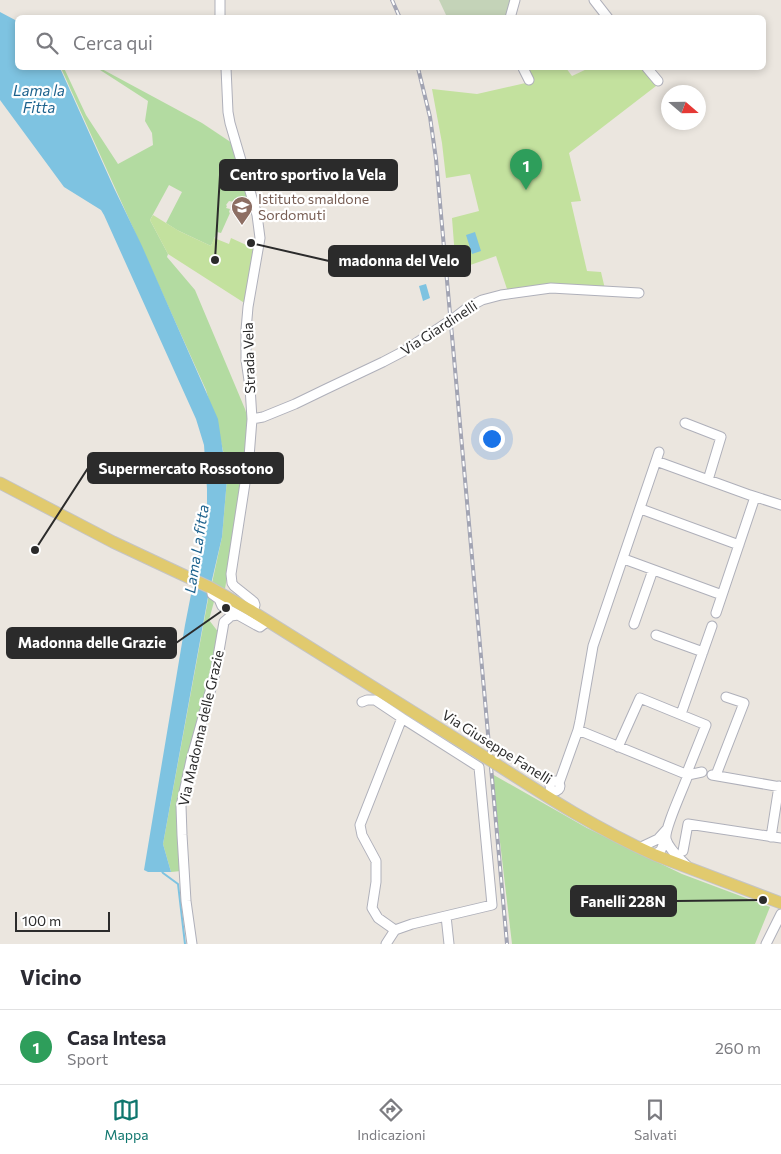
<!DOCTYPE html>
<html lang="it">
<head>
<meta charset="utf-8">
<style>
	:root { --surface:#fff; --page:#f2f2f3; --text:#2b2b33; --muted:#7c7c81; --line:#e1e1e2; --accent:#0f766e }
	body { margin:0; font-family:Commissioner,sans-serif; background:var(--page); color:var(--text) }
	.compass { position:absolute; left:661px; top:85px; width:45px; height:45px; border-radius:50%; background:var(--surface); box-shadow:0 2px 8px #0003; rotate:110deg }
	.scale { position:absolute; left:15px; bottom:12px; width:95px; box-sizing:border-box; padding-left:5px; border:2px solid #2b2b2b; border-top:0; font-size:14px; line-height:18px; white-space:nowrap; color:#2b2b2b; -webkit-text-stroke:4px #fff; paint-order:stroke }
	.you { position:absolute; left:491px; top:438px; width:18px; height:18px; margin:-12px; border:4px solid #fff; border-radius:50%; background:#1a73e8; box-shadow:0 0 0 8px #1a73e833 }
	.badge { display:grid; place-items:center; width:32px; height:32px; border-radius:50%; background:var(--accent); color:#fff; font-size:16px; font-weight:700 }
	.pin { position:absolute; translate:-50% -41px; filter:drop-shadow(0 1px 2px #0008) }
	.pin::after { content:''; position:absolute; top:26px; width:18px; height:15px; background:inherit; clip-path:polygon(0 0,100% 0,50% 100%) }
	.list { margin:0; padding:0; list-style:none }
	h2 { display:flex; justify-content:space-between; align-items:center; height:65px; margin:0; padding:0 20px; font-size:21px }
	h2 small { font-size:16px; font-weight:400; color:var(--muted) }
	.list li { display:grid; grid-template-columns:32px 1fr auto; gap:15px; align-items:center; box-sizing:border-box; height:75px; padding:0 20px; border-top:1px solid var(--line) }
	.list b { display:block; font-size:19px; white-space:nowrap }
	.list p { margin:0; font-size:16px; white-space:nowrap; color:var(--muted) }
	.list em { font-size:16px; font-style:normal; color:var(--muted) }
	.icon { flex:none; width:28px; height:28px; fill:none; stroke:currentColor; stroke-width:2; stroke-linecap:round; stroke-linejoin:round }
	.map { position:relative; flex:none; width:781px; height:944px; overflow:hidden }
	.search { position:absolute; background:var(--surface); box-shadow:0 2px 8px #0003; left:15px; right:15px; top:15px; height:55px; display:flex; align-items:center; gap:12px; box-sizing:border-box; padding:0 18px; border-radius:8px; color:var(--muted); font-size:19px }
	.sheet { height:140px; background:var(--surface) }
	nav { display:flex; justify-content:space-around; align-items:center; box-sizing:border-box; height:70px; border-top:1px solid var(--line); background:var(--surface); font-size:14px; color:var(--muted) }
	nav a { display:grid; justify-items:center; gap:2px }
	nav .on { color:var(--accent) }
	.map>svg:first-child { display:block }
	.green { fill:#b3dba1 }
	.cemetery { fill:#c4d3b8 }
	.pitch { fill:#c3e19e }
	.water { fill:#7ec3e1 }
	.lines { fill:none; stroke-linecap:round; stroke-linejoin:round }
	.stream { stroke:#7ec3e1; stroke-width:2 }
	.minor-casing { stroke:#afb0ba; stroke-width:11 }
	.major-casing { stroke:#c4c4c4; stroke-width:13 }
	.minor { stroke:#fff; stroke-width:9 }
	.major { stroke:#e1ca6e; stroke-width:11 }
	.rail-casing { stroke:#a2a4b3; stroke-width:4 }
	.rail { stroke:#fff; stroke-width:2; stroke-dasharray:5.5; stroke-linecap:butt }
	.major-bridge-casing { stroke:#c4c4c4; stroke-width:13; stroke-linecap:butt }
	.major-bridge { stroke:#e1ca6e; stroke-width:11 }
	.labels { text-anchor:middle; stroke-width:4.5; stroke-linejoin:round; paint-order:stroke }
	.education-label { font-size:14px; fill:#785e54; stroke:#fff; text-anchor:start }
	.street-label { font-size:14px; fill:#2b2b2b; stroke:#fff }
	.water-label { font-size:15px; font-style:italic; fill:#1d628d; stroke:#fff }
	.leader { fill:none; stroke:#2b2b2b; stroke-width:2 }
	.callout-dot { fill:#2b2b2b; stroke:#fff; stroke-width:2 }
	.callout { fill:#2b2b2b; stroke:#2b2b2b; stroke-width:2 }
	.callout-label { font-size:15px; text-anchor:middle; font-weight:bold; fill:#fff }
</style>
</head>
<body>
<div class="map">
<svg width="781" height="944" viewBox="0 0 781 944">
	<rect width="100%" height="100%" fill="#ebe6df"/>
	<path class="green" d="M61 68H64L86 115 118 164 153 145 152 133 145 121 148 101 97 68H100L202 123 232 143 255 214 249 212 248 213 238 210 240 203 229 201 226 205 227 206 226 208 230 209 229 212 230 213 221 233 217 232 211 246 177 230 166 223 182 192 169 185 150 220 168 254 167 257 195 290 245 409 248 419 246 459 225 589 212 583 222 537 227 479 225 459 221 442 206 390Z
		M209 594 215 598 209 620 219 633 212 673 178 804 181 871 171 872 163 844Z
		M492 774 587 828 682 874 770 907 755 944H512Z"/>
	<path class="cemetery" d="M439 0H514L508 18 447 17Z"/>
	<path class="pitch" d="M527 68H566L572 76 589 68H641L656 86 569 153 581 201 571 202 587 271 601 272 605 289 508 292 496 256 456 270 452 218 479 211 470 174 446 178 442 143 432 89 477 94 530 82Z
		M153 215 179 231 211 246 214 238 229 244 231 238 255 249 246 304 168 254 150 220Z"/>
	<path class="water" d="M0 12 17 21 18 68H60L114 188 142 246 218 419 227 479 222 537 208 597 163 844 171 872H148L144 870 185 625 204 528 207 505V489L204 445 196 419 104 215 101 210 64 187 0 100Z
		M475 232 481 251 472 254 466 235Z
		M426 284 430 298 423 301 419 286Z"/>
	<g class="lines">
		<path class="stream" d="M161 870 163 873 178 884 185 944"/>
		<g class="minor-casing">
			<path id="minor" d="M220 0V18
				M594 0 608 18
				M510 18 515 0
				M226 68 228 112 230 123 257 215 260 238 248 307 246 330V360L250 387 252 419 249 457 231 574 232 583 234 586 254 602 255 605 253 612
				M523 68 529 80
				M647 68 658 81
				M252 419 263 417 295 404 326 389 383 362 404 351 454 318 467 308 482 300 501 295 551 288 639 293
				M685 423 721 437 708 480
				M659 452 593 646 580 721 578 730 688 775 702 772
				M656 461 755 497 716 613
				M750 495 781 505
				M641 509 739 545
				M624 559 722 595
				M212 591V594L219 599 222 606 256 625 260 627 264 624 266 620
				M634 624 653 570
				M656 635 703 652
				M362 702 367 700H375L402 718 360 825 362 835 376 861V882L372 908 378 918 395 930
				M681 714 712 626
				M618 747 640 698 706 725 686 775
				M712 775 781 787
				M716 775 744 703 726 697
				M550 786a5 5 0 1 1 10 0a5 5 0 1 1-10 0Z
				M559 783 578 730
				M771 837 779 786
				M639 848 658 839 667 829
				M683 851 688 824 781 838
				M655 855 661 850 666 838
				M688 867C681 859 669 850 666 839 664 829 684 787 688 775
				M446 916 449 944
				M192 944 186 901 182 835 181 806 191 760 215 674 224 622 231 616 238 615
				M386 944 395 930 412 924 492 905 479 767 402 718
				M766 944 781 914"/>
		</g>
		<g class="major-casing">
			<path id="major" d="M0 483 113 542 211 588 250 610 485 757
				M496 764C547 797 599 830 655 855L781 903"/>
		</g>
		<use href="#minor" class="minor"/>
		<use href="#major" class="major"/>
		<g class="rail-casing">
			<path id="rail" d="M392 0 400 18
				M418 68 430 117 436 159 507 944"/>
		</g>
		<use href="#rail" class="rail"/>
		<g class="major-bridge-casing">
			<path id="major-bridge" d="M485 757 496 764"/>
		</g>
		<use href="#major-bridge" class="major-bridge"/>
	</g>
	<defs>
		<g id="school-pin" transform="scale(1.125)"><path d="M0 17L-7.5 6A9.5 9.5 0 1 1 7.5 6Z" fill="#8d6e63" stroke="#fff"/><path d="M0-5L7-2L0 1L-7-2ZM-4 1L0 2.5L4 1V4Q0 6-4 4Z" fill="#fff"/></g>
	</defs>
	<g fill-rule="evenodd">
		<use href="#school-pin" x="242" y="207"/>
	</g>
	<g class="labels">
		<g class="education-label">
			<text x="258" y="204">Istituto smaldone<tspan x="258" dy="16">Sordomuti</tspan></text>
		</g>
		<g class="street-label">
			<text transform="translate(439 328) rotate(-33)" y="5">Via Giardinelli</text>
			<text transform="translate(249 358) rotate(-92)" y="5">Strada Vela</text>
			<text transform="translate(201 728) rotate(-77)" y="5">Via Madonna delle Grazie</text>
			<text transform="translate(497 747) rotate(32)" y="5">Via Giuseppe Fanelli</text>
		</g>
		<g class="water-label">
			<text x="39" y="96">Lama la<tspan x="39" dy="17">Fitta</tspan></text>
			<text transform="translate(197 549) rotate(-81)" y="5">Lama La fitta</text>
		</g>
	</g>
	<path class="leader" d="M215 260L220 175M251 243L329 261M35 550L88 468M226 608L176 643M763 900L676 901"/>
	<g class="callout-dot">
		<circle cx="215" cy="260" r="5"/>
		<circle cx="251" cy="243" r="5"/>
		<circle cx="35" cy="550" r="5"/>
		<circle cx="226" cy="608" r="5"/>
		<circle cx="763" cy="900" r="5"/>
	</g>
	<g class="callout">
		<rect x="220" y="160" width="177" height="30" rx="5"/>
		<rect x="329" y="246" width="141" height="30" rx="5"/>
		<rect x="88" y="453" width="195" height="30" rx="5"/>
		<rect x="7" y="628" width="169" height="30" rx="5"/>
		<rect x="571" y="886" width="105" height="30" rx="5"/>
	</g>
	<g class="callout-label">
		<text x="308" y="180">Centro sportivo la Vela</text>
		<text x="399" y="266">madonna del Velo</text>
		<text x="186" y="474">Supermercato Rossotono</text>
		<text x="92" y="648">Madonna delle Grazie</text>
		<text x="623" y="907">Fanelli 228N</text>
	</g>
</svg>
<svg class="compass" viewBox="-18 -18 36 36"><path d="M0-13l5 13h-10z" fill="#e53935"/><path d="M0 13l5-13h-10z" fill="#7c7c81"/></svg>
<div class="scale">100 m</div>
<div class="you"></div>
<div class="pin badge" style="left:526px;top:190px;background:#2e9e5b">1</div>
<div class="search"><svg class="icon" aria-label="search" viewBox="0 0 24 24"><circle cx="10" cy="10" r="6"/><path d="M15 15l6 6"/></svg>Cerca qui</div>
</div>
<section class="sheet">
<h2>Vicino<small></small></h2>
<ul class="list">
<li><span class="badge" style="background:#2e9e5b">1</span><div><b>Casa Intesa</b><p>Sport</p></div><em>260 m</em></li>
</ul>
</section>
<nav>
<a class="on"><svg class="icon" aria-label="map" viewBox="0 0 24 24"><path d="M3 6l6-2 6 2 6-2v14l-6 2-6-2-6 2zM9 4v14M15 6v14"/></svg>Mappa</a>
<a><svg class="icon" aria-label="directions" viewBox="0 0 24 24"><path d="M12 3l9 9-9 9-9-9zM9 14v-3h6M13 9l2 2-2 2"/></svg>Indicazioni</a>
<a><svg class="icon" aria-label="saved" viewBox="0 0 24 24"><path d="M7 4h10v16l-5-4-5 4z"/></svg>Salvati</a>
</nav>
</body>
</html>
